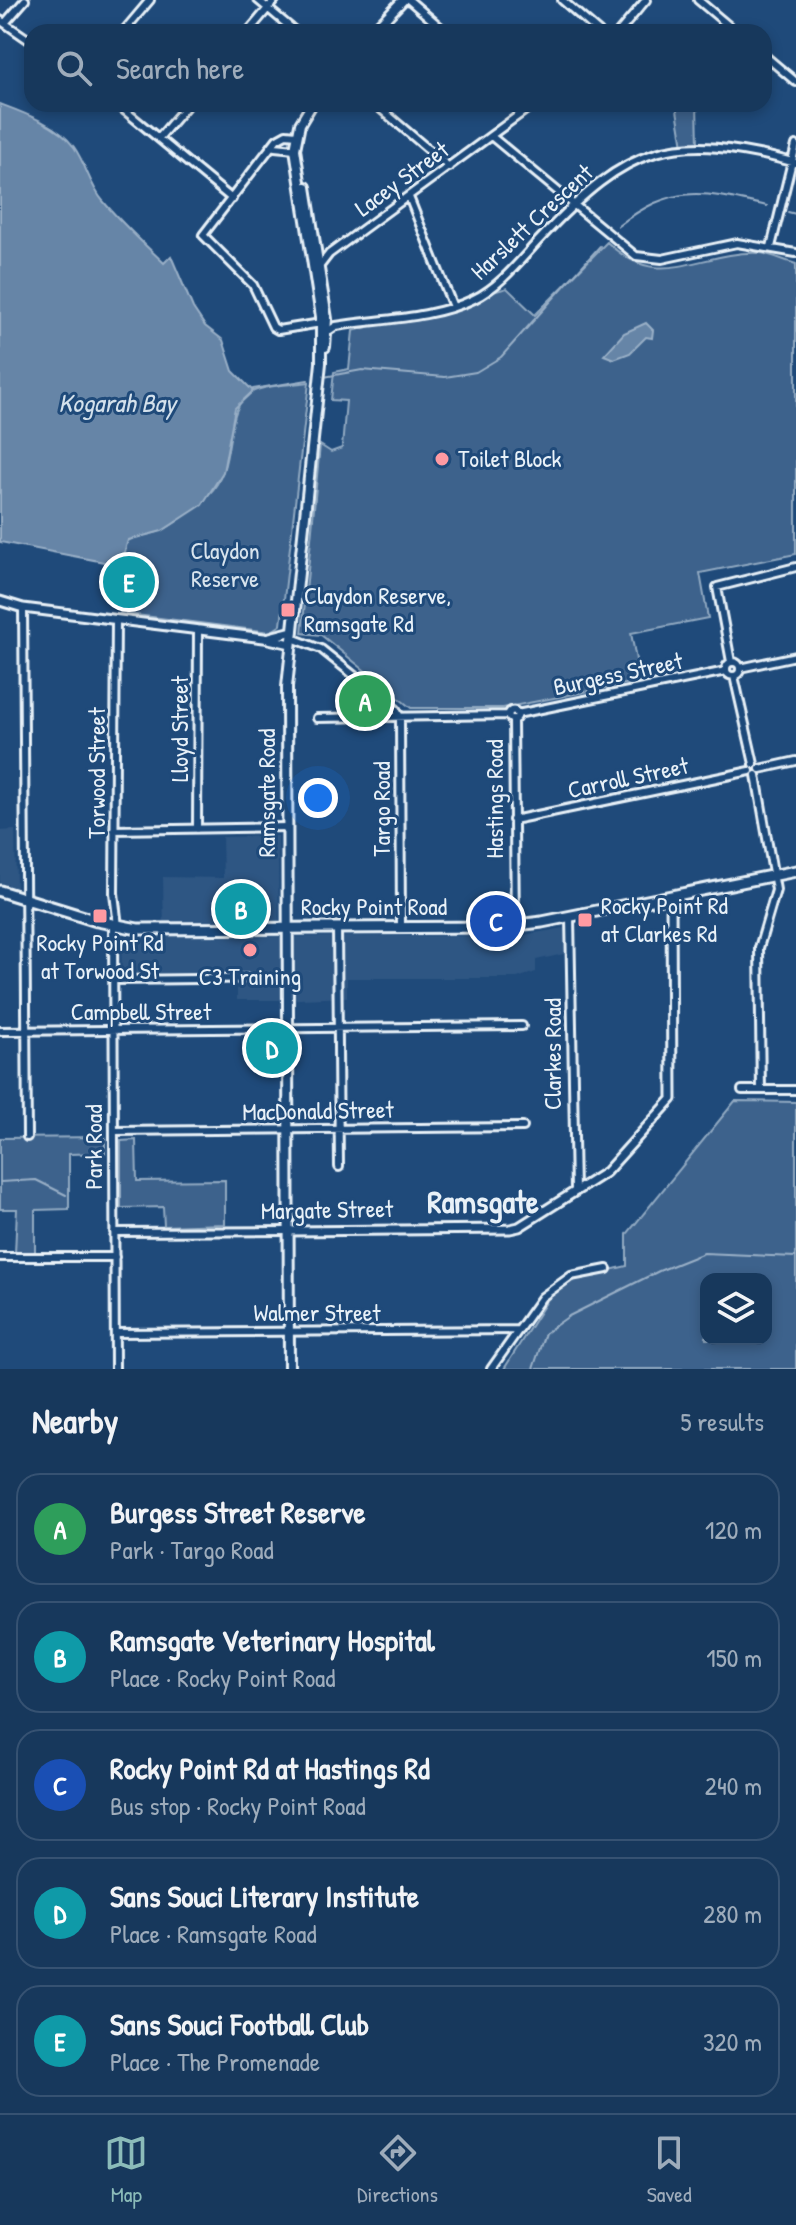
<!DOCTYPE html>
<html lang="en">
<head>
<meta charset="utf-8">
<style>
	:root { --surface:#17385c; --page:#244365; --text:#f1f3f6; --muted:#9eacbb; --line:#365272; --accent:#8bbbb9 }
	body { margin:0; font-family:"Patrick Hand",sans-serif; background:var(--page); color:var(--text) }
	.controls { position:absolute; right:24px; bottom:24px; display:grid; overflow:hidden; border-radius:16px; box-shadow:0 4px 12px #0003 }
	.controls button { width:72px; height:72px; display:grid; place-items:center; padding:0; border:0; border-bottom:2px solid var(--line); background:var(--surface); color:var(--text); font:40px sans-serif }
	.you { position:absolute; left:318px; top:798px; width:28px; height:28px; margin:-20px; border:6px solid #fff; border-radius:50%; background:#1a73e8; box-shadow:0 0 0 12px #1a73e833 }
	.badge { display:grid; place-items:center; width:52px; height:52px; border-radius:50%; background:var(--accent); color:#fff; font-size:26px; font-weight:700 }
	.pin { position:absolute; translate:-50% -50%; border:4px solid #fff; box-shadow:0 2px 8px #0006 }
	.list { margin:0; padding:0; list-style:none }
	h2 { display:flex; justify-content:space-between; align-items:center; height:104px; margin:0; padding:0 32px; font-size:34px }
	h2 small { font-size:26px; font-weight:400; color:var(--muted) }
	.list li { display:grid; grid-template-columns:52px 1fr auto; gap:24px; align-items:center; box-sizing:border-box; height:112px; margin:0 16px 16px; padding:0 16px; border:2px solid var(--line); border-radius:24px }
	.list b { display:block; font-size:30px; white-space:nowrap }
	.list p { margin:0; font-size:26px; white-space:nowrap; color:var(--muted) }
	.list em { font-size:26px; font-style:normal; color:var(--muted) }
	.icon { flex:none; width:44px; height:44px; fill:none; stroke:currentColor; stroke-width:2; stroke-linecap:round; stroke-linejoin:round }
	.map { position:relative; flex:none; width:796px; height:1369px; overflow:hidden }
	.search { position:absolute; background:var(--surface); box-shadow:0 4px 12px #0003; left:24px; right:24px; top:24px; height:88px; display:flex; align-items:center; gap:20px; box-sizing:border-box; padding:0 28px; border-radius:24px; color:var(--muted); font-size:30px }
	.sheet { height:744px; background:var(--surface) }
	nav { display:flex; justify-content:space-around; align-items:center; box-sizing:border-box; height:112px; border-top:2px solid var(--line); background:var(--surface); font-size:22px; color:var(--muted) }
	nav a { display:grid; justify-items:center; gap:4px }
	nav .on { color:var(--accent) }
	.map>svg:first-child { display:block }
	.built { fill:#2e5683 }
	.green { fill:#3c628c; stroke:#92aac2; stroke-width:2; fill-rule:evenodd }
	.water { fill:#6685a7; stroke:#9ab0c7; stroke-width:2 }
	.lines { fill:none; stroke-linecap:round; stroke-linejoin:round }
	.stream { stroke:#9ab0c7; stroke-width:2 }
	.minor-casing { stroke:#e8f1f8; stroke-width:12 }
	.tertiary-casing { stroke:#e8f1f8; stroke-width:13 }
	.secondary-casing { stroke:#e8f1f8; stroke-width:14 }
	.primary-casing { stroke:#e8f1f8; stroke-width:15 }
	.minor { stroke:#1f4a7a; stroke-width:6 }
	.tertiary { stroke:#1f4a7a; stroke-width:7 }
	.secondary { stroke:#1f4a7a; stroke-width:8 }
	.primary { stroke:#1f4a7a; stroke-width:9 }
	.poi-dot { fill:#ff9aa2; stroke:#1f4a7a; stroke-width:3 }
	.labels { text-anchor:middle; stroke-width:6; stroke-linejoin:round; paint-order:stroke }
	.street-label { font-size:24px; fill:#e8f1f8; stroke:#1f4a7a }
	.poi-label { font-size:24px; fill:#e8f1f8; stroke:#1f4a7a; text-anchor:start }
	.park-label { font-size:24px; fill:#d7e3ed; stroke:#1f4a7a }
	.water-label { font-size:26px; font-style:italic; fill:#d4e1ec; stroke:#1f4a7a }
	.district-label { font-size:32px; font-weight:bold; fill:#e8f1f8; stroke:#1f4a7a }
</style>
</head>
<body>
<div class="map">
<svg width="796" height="1369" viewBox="0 0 796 1369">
	<rect width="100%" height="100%" fill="#1f4a7a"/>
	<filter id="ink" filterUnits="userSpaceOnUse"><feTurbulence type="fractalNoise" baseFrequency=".0125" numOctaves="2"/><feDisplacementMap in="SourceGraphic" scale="16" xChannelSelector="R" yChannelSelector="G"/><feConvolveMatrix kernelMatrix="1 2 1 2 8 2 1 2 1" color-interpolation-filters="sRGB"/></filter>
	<g filter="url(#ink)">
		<path class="built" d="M15 830 16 888 0 882V831Z
			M278 836 279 937 524 935 564 928V954L536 960V972L517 978H347V997L278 1000H237V976L122 978 121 937 164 936 163 877 223 878 222 837Z"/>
		<path class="green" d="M676 104H697L698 145 683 146Z
			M607 242C660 294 698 250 760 253 771 254 785 261 796 264V554L700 573 708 618 631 633 640 681 503 708H411L321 635 302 633 320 445 331 452 342 448 346 401 331 400 334 372 349 369 353 331 507 288 535 315Z
			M309 382 281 625 270 632 120 613 126 543C135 534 148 536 160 531 176 524 197 506 209 494 239 466 220 406 254 391 269 384 292 385 309 382Z
			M735 1101 796 1102V1369H504L548 1299 572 1279 627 1266V1234ZM706 1279H766V1339H706Z
			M105 1137V1153L69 1154V1209L35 1210V1253L15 1254 17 1209H0V1138Z
			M136 1140 137 1181 225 1180V1224L164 1226 163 1207 121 1208V1141Z"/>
		<path class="water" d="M0 104C24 113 58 125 74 147 86 164 90 186 103 201 122 224 143 243 164 263L171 256 193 308 205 326 223 340 233 371 253 391 235 408 223 472 202 505 162 531 128 540 122 560 114 564 0 542Z
			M646 323 653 330 652 338 646 337 630 353 614 359 604 355 624 333Z"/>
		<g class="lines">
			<path class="stream" d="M788 212 796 214
				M618 226C674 183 702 191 767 206
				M324 377 362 370 445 377 476 372 501 357 600 246
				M253 389 308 380
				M0 1182 36 1180 66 1195
				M533 1369 545 1333 569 1316 659 1271 704 1253 796 1257"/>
			<g class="minor-casing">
				<path id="minor" d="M258 0 296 32
					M409 0 446 32
					M562 0 599 32
					M698 0 736 32
					M0 20 32 42
					M5 23 25 0
					M123 32 150 0
					M248 32 275 0
					M619 32 646 0
					M764 55 796 82
					M117 104 232 199
					M375 104 449 167
					M297 135 286 134 277 139 203 235 253 285 273 327 278 330 321 323
					M491 136 636 256 662 259 737 243 796 253
					M159 138 188 104
					M275 147 295 149
					M409 197 453 307
					M771 247 796 145
					M319 267 329 254 534 104
					M327 332 336 326C380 319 433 319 474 299 501 286 521 259 541 238 628 145 673 130 796 163
					M23 608 27 1137
					M116 620 114 893 118 926
					M292 638 321 649 396 709 400 717 401 927
					M726 669a7 7 0 1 1 14 0a7 7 0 1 1-14 0Z
					M731 662 717 587 796 567
					M740 668 796 656
					M734 676 754 764
					M508.5 715a4.5 4.5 0 1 1 9 0a4.5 4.5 0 1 1-9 0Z
					M517 714 726 671
					M317 718 508 715
					M513 719 515 926
					M760 769 796 761
					M756 775 776 890 759 948 761 1090
					M513 820 750 771
					M197 829 198 630
					M114 830 287 827
					M570 917 575 1191
					M113 925 115 1369
					M337 927 339 1167
					M114 980 287 978
					M0 1031 522 1026
					M742 1090H796
					M114 1131 523 1127
					M114 1232 288 1231
					M0 1257H115
					M115 1333 519 1330
					M491 1369 542 1297 571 1276 607 1269"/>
			</g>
			<g class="tertiary-casing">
				<path id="tertiary" d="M0 601 23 608 264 638 291 644
					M270 637 293 631
					M288 1231 510 1229 519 1227 606 1172 672 1099 671 896"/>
			</g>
			<g class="secondary-casing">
				<path id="secondary" d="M372 32 403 0
					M306 187 327 319 325 347
					M289 1369 287 687 321 363V317L295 149 300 124 312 104"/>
			</g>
			<g class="primary-casing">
				<path id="primary" d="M0 891 97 921 138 929 500 927 542 922 796 871"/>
			</g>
			<use href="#minor" class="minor"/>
			<use href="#tertiary" class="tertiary"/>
			<use href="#secondary" class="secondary"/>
			<use href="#primary" class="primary"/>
		</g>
	</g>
	<g class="poi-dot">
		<circle cx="442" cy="459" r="8"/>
		<rect x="280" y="602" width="16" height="16" rx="4"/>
		<rect x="92" y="908" width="16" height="16" rx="4"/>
		<rect x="577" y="912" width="16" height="16" rx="4"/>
		<circle cx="250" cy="950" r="8"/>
	</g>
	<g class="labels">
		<g class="street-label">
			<text transform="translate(402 179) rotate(-36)" y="8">Lacey Street</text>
			<text transform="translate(532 222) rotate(-43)" y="8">Harslett Crescent</text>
			<text transform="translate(618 674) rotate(-12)" y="8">Burgess Street</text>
			<text transform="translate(180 729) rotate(-90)" y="8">Lloyd Street</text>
			<text transform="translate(97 773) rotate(-90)" y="8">Torwood Street</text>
			<text transform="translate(628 778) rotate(-12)" y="8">Carroll Street</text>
			<text transform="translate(267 793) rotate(-90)" y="8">Ramsgate Road</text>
			<text transform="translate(495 799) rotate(-90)" y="8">Hastings Road</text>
			<text transform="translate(382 809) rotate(-90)" y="8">Targo Road</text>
			<text x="374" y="915">Rocky Point Road</text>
			<text x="141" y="1020">Campbell Street</text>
			<text transform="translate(553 1054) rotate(-90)" y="8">Clarkes Road</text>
			<text transform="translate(318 1111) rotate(-1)" y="8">MacDonald Street</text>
			<text transform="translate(94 1147) rotate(-90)" y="8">Park Road</text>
			<text transform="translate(327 1210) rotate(-1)" y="8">Margate Street</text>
			<text x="317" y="1321">Walmer Street</text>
		</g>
		<g class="poi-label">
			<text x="458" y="467">Toilet Block</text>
			<text x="304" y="604">Claydon Reserve,<tspan x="304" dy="28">Ramsgate Rd</tspan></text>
			<text x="601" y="914">Rocky Point Rd<tspan x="601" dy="28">at Clarkes Rd</tspan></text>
			<text x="100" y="951" text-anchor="middle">Rocky Point Rd<tspan x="100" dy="28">at Torwood St</tspan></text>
			<text x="250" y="985" text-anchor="middle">C3 Training</text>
		</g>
		<g class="park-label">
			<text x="225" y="559">Claydon<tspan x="225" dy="28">Reserve</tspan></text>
		</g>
		<g class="water-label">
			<text x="117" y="412">Kogarah Bay</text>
		</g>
		<g class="district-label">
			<text x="483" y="1213">Ramsgate</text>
		</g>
	</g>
</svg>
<div class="controls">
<button><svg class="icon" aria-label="layers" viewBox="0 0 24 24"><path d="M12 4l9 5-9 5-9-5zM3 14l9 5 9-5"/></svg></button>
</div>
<div class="you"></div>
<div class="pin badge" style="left:365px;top:701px;background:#2e9e5b">A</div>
<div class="pin badge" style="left:241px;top:909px;background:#0f9aa8">B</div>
<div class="pin badge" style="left:496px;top:921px;background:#1a4fb4">C</div>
<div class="pin badge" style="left:272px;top:1048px;background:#0f9aa8">D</div>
<div class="pin badge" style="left:129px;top:582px;background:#0f9aa8">E</div>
<div class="search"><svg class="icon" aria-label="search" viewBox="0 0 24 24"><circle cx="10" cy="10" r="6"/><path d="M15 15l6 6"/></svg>Search here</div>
</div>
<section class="sheet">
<h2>Nearby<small>5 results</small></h2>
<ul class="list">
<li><span class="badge" style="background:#2e9e5b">A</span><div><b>Burgess Street Reserve</b><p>Park · Targo Road</p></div><em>120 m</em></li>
<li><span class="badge" style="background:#0f9aa8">B</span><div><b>Ramsgate Veterinary Hospital</b><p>Place · Rocky Point Road</p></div><em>150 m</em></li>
<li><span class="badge" style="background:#1a4fb4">C</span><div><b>Rocky Point Rd at Hastings Rd</b><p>Bus stop · Rocky Point Road</p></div><em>240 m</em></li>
<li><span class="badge" style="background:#0f9aa8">D</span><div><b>Sans Souci Literary Institute</b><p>Place · Ramsgate Road</p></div><em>280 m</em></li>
<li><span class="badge" style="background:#0f9aa8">E</span><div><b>Sans Souci Football Club</b><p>Place · The Promenade</p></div><em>320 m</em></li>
</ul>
</section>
<nav>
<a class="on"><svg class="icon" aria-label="map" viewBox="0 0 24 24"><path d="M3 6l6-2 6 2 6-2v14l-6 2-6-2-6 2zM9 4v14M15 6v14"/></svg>Map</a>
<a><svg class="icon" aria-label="directions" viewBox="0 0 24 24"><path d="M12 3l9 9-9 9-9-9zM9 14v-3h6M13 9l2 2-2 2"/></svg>Directions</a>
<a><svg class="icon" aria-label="saved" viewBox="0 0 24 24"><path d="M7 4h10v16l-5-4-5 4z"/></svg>Saved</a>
</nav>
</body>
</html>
